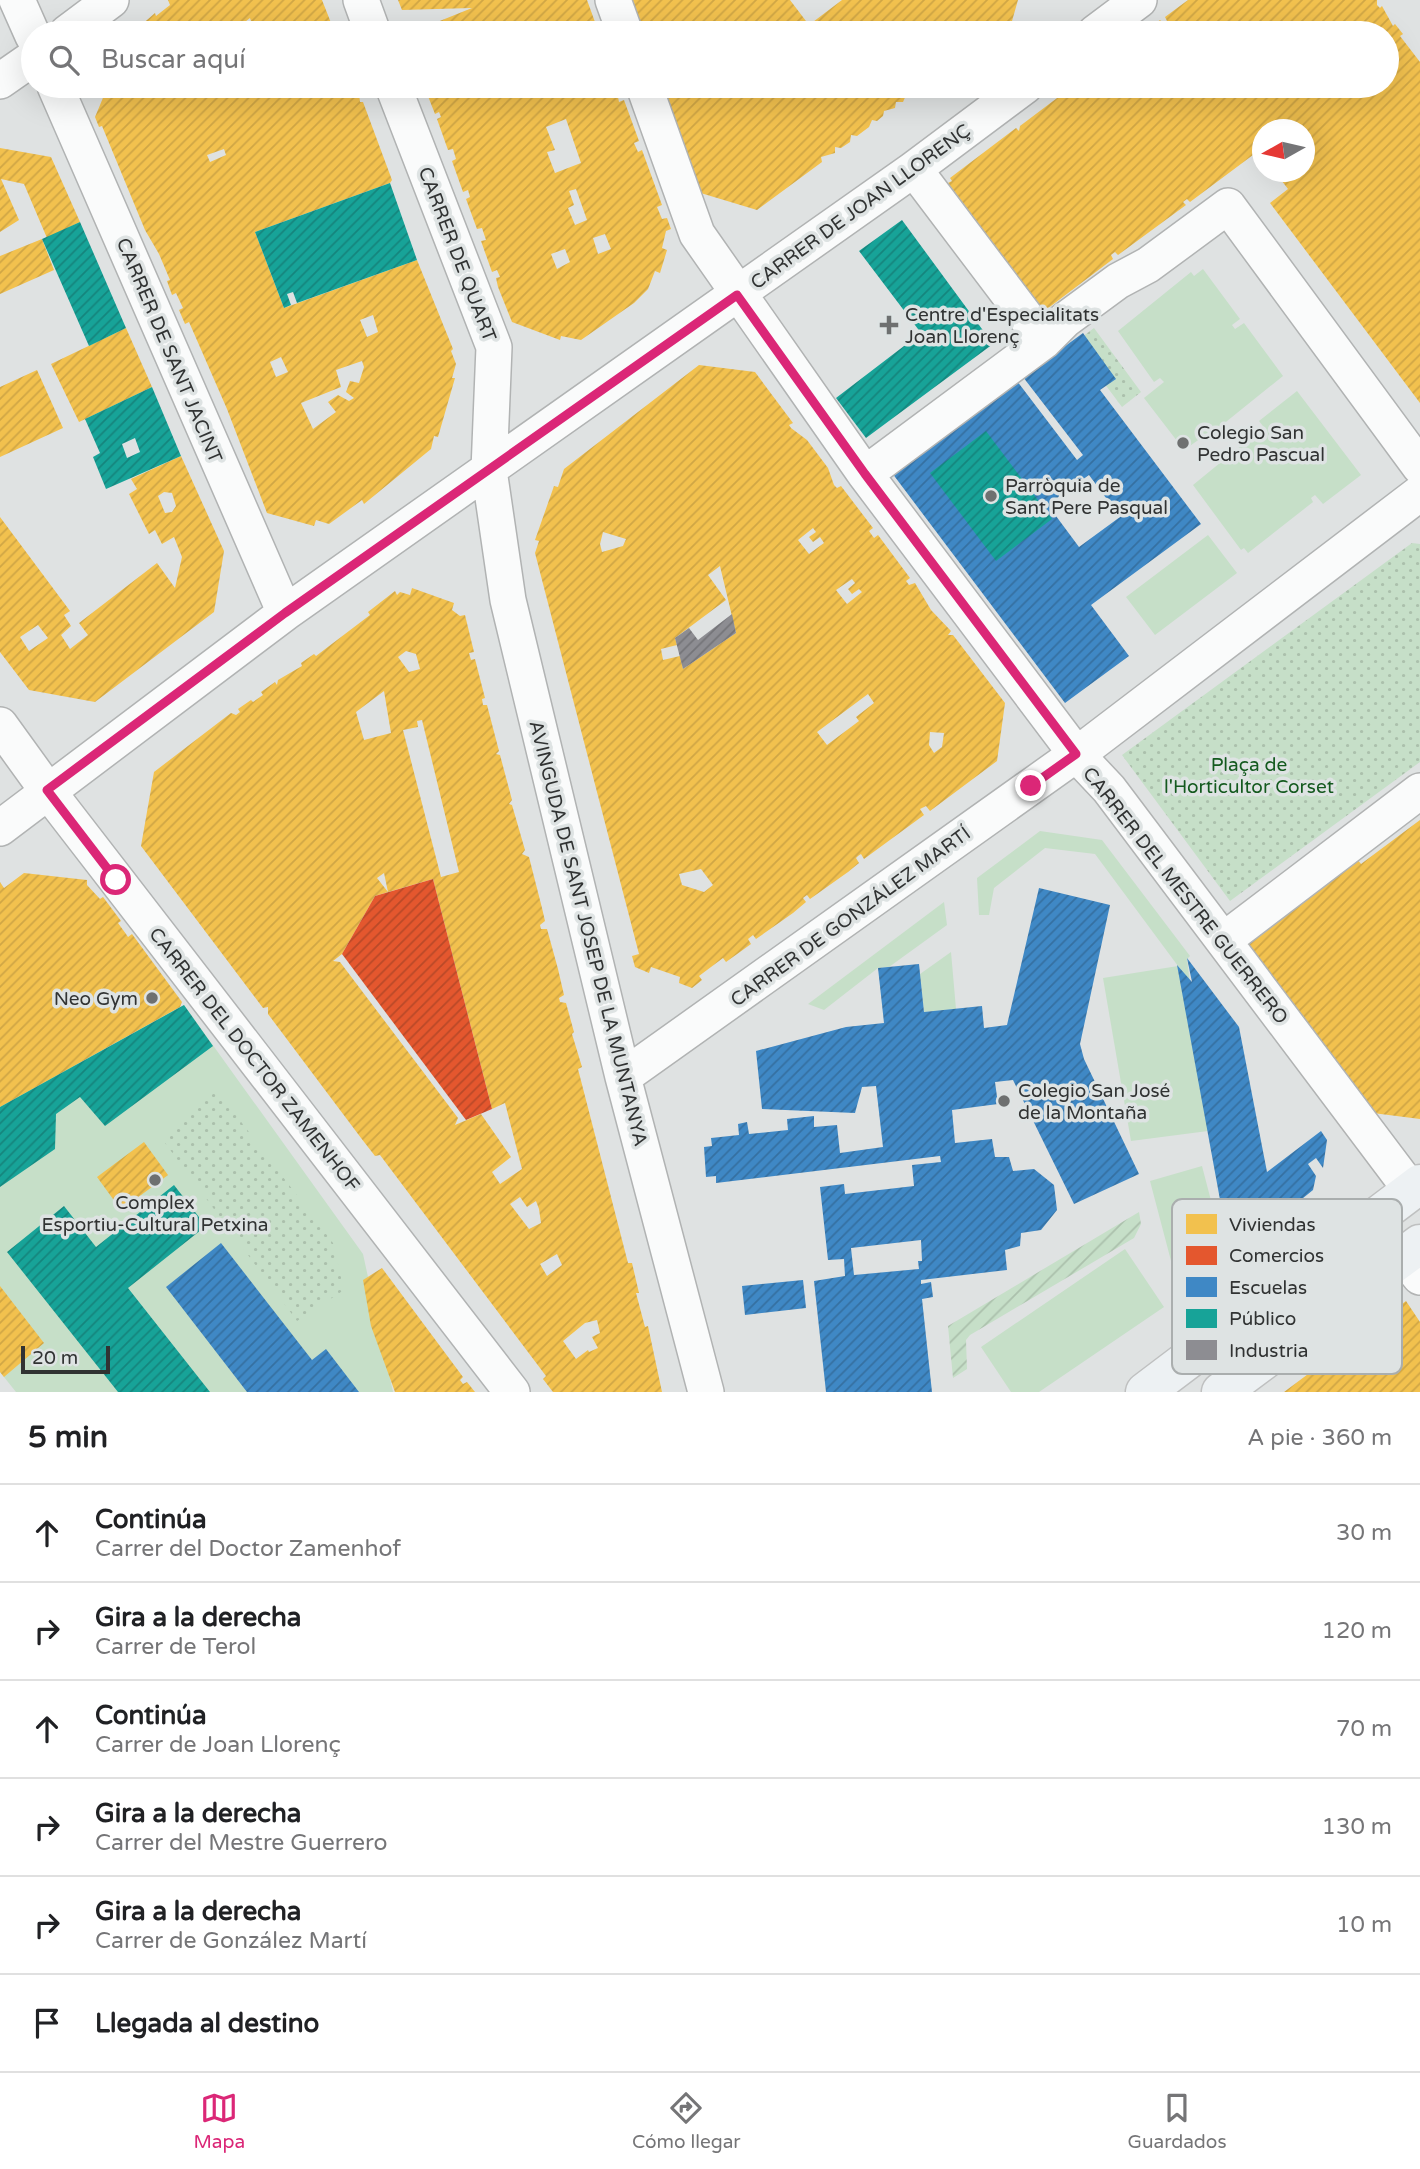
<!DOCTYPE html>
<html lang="es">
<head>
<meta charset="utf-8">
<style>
	:root { --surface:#fff; --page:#f2f2f2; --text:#202124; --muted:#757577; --line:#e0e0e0; --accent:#db2777 }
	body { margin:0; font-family:"Varela Round",sans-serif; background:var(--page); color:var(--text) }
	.compass { position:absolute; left:1252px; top:119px; width:63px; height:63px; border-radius:50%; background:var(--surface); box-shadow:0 7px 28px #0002; rotate:262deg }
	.scale { position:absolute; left:21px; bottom:18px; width:89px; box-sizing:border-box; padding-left:7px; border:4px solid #313333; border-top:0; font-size:19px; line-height:24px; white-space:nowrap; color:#313333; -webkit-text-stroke:5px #dee3e3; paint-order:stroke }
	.stop { position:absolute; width:21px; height:21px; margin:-16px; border:5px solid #db2777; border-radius:50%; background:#fff }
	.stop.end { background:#db2777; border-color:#fff; box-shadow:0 2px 7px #0008 }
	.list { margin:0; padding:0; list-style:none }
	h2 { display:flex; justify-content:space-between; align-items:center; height:91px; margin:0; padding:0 28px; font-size:30px }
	h2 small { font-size:23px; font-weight:400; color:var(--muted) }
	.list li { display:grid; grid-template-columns:46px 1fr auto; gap:21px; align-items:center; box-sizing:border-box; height:98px; padding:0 28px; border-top:2px solid var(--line) }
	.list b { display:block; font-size:26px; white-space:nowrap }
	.list p { margin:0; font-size:23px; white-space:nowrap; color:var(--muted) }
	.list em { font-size:23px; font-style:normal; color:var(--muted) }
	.icon { flex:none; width:38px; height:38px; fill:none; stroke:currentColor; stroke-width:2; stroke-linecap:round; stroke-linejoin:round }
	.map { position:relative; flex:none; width:1420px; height:1392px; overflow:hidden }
	.search { position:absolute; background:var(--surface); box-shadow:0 7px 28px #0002; left:21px; right:21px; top:21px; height:77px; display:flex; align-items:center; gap:18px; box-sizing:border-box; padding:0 24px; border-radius:38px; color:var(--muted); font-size:26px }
	.sheet { height:679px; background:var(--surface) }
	nav { display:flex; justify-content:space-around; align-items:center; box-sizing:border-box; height:98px; border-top:2px solid var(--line); background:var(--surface); font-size:19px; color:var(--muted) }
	nav a { display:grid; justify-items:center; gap:4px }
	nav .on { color:var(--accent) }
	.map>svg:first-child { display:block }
	.grass { fill:#c6dfc8 }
	.park { fill:url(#park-dots) }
	.garden { fill:url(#garden-furrows) }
	.homes { fill:url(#homes-hatch); fill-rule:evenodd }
	.shops { fill:url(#shops-hatch) }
	.schools { fill:url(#schools-hatch); fill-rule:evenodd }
	.public { fill:url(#public-hatch); fill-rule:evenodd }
	.industry { fill:url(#industry-hatch) }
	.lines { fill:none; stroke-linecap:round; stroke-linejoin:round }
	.minor-casing { stroke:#b1b3b3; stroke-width:38 }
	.major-casing { stroke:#bfc0c0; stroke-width:41 }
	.minor { stroke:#fafbfb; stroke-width:35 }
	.major { stroke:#edf1f3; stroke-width:38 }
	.route { stroke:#db2777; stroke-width:9 }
	.poi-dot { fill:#6e7070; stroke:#dee3e3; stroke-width:2.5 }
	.labels { text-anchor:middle; stroke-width:7; stroke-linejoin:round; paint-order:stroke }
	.street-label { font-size:19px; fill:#313333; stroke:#dee3e3 }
	.poi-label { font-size:19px; fill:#313333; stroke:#dee3e3; text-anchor:start }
	.park-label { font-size:19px; fill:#145a1f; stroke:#dee3e3 }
	.key { fill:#dee3e3; stroke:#aaaeae; stroke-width:2 }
	.key-label { font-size:19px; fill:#313333 }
</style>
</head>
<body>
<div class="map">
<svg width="1420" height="1392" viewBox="0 0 1420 1392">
	<defs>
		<pattern id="park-dots" width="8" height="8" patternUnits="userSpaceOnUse" patternTransform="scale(1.75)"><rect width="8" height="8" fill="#c6dfc8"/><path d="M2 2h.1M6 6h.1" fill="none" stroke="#abc0ac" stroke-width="1.8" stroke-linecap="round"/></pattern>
		<pattern id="garden-furrows" width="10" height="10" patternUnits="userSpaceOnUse" patternTransform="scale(1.75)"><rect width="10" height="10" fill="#c6dfc8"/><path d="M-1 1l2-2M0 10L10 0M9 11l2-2" fill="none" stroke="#abc0ac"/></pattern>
		<pattern id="homes-hatch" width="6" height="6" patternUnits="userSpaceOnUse" patternTransform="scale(1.75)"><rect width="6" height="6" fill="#f2c14e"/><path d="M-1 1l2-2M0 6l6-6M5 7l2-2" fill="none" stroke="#d0a645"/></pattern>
		<pattern id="shops-hatch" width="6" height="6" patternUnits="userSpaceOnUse" patternTransform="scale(1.75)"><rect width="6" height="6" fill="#e4572e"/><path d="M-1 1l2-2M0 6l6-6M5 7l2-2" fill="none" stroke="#b94928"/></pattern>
		<pattern id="schools-hatch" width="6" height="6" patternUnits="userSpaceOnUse" patternTransform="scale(1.75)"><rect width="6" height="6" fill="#3f88c5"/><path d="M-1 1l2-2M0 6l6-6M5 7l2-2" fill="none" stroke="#3570a1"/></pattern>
		<pattern id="public-hatch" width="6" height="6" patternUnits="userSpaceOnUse" patternTransform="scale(1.75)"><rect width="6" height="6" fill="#17a398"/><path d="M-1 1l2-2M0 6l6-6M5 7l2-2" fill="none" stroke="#15857d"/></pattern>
		<pattern id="industry-hatch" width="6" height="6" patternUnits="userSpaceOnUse" patternTransform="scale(1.75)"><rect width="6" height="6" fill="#8d8d92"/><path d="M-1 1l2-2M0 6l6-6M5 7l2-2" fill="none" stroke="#747478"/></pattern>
	</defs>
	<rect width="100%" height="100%" fill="#dfe2e2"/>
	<path class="grass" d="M1203 269 1240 319 1232 325 1235 329 1244 323 1283 376 1206 438 1204 436 1184 450 1144 398 1164 382 1160 378 1154 382 1118 331 1191 272 1194 276Z
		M1297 391 1361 475 1323 504 1315 495 1311 498 1313 502 1248 553 1244 548 1241 550 1193 485 1259 431 1261 434 1266 430 1259 421Z
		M1208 535 1237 573 1155 635 1126 597Z
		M1040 831 1102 840 1190 956 1187 959 1208 1131 1131 1141 1103 978 1178 966 1095 854 1045 848 994 888 989 915H979L977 878Z
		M944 902 947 925 889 967 878 968 824 1010 808 1004Z
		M951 952 956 1009 924 1012 920 974Z
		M184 1005 363 1254 393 1392H16L0 1372V1107L76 1064 84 1076 148 1052 135 1032Z
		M1202 1166 1227 1262 1175 1276 1150 1181Z
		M1125 1249 1164 1307 1039 1392H1011L981 1347Z"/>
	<path class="park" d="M1094 328 1141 392 1122 407 1074 343Z
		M1412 543 1420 544V762L1230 901 1122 755Z
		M217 1090 333 1243 344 1290 297 1321 162 1139Z"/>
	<path class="garden" d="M1139 1212 1141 1224 1134 1238 970 1335 966 1340 967 1369 953 1378 948 1326Z"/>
	<path class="homes" d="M168 0H322L335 33H255L250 18 231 33H217L221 30 219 25 207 31 205 26 193 33H132L155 13 156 16 170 5Z
		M398 0H587L599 33H410L472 8 402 10Z
		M629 0H790L809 25 842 0H1018L1012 21 996 33H641Z
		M1188 0H1377V5L1380 8 1382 6 1393 26 1395 24 1403 34 1400 36 1420 62V403L1270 203 1288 189 1275 172H1305V130H1262V155L1257 147 1254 148 1257 152 1190 202 1187 199 1183 202 1186 205 1118 255 1115 252 1111 255 1113 259 1047 309 1044 305 1041 307 948 183 952 181 950 178 1016 128 1019 131 1020 126 1073 86H1387V33H1143L1160 20 1163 23 1167 21 1165 17Z
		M103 86H358L360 102H363L392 180 390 183 255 232 284 308 417 260 453 349 451 351 456 364 452 378H455L438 437 434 436 431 449 364 504 362 500 329 524 316 520 314 526 267 513 227 409 189 322 185 324 179 310 183 308 176 293 172 295 167 281 170 280 159 254 145 230 102 126 99 127 95 117 105 93 101 92ZM224 149 226 155 210 162 207 155ZM373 315 378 332 367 337 360 320ZM281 357 288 372 276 377 270 362ZM362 361 364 367 359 383 350 381 346 392 354 398 349 401 338 395 328 402 336 412 313 429 301 403 341 387 336 370Z
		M424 86H619L622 96 618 97 619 102 624 100 639 141 634 143 638 152 642 150 662 205 657 207 662 219 667 218 671 229 666 231 662 248 667 250 660 273 655 271 648 289 634 303 581 340 561 336 560 340 512 322 498 287 496 278 500 277 497 270 492 272 481 241 486 240 482 228 477 229 466 199 470 197 468 190 463 192 452 161 456 159 453 149 448 150 437 119 441 117 439 112 435 114ZM566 119 581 163 555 173 547 152 555 150 546 127ZM576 189 587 220 575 225 568 208 574 205 569 191ZM605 234 611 249 598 254 593 238ZM565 249 570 262 557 269 551 254Z
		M656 86H924L913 95 907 93 903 102H896L895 108 884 111 883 116 877 121 872 120 869 127 857 136 851 135 850 142 841 148 835 147V153L821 157 822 162 757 210 694 191Z
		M0 148 51 157 80 222 47 238 24 184 1 179 19 220 0 232Z
		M42 239 54 270 0 294V256Z
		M126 328 152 387 79 422 51 364Z
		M699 365 755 372 793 423 789 425 791 428 807 440 828 468 834 485 837 488 841 486 873 528 869 531 874 538 878 535 910 578 906 581 909 585 915 583 931 610 951 631 948 635H953L1005 703 997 761 930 811 926 806 920 809 924 815 864 859 861 854 858 856 856 858 859 863 848 872 810 899 807 895 803 898 806 902 793 913 756 939 753 935 748 939 751 944 726 962 723 958 699 976 702 980 692 988 679 983 680 977 651 967 649 973 635 967 632 956 639 954 535 553 539 541 535 540 554 486 558 487 564 469ZM813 528 816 532 809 537 813 542 820 537 824 543 809 554 798 540ZM603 532 626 539 623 546 602 552 600 544ZM720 566 736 633 683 669 680 656 663 660 661 649 677 645 675 638 726 600 708 575ZM852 579 855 583 848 589 852 594 859 589 862 592 847 604 836 590ZM868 694 874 703 856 717 859 721 827 745 817 732ZM930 732 944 733 942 747 934 753 929 745ZM701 869 713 885 704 892 682 885 679 874Z
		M37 370 63 428 0 457V387Z
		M181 456 224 551 214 612 95 702 29 690 0 652V517L70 611 64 615 71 626 61 635 70 649 88 635 79 623 157 563 175 588 182 557 174 537 162 544 155 530 149 534 129 494 137 489 131 479ZM164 492 172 493 176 506 172 512 165 513 158 496ZM38 625 48 638 29 651 20 637Z
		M412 588 454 603 452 610 460 616 465 615 474 652 469 653 471 660 475 659 485 698 482 699 483 705H487L499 751 496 754 500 755 512 800 509 804 512 805 525 850 522 854 529 857 542 908 545 921 540 925 541 929H547L558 969 564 995 559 998 560 1002 566 1003 574 1032 572 1034 582 1067 578 1069 628 1263H632L639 1293H636L645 1327 648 1326 662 1392H553L543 1379 546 1376 380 1155 375 1156 361 1138 268 1014V1007L263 1008 141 846 154 772 231 713 236 715 240 712 238 709 251 700 253 702 263 695 261 692 275 682 277 685 278 680 302 666 301 663 314 654 316 656 370 615 368 612 395 591 397 595 400 592 410 595ZM406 651 416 654 420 669 409 672 398 657ZM384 691 391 733 364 740 356 712ZM422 720 459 872 441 877 403 730 418 727 417 721ZM384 873 388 892 433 879 492 1109 505 1103 522 1169 500 1184 492 1172 511 1157 481 1114 455 1125 458 1118 340 962 333 961 342 954 375 896 388 892 377 878ZM520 1197 527 1207 536 1201 539 1209 541 1223 529 1229 510 1204ZM557 1254 562 1265 547 1276 540 1264ZM597 1320 600 1333 592 1337 598 1348 589 1352 588 1350 576 1359 563 1341 585 1323Z
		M1420 820V1119L1365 1112 1242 945 1357 859 1361 864Z
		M24 873 87 880V885L100 899 103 897 121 921 118 923 126 934 128 937 132 934 182 1002 180 1007 0 1107V882L4 888Z
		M144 1142 168 1175 121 1210 97 1177Z
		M382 1268 463 1377 460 1380 463 1384 467 1382 475 1392H395L371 1326 363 1280Z
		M0 1286 44 1343 4 1377 0 1372Z
		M1406 1301 1420 1322V1392H1284Z"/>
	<path class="shops" d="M433 879 492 1109 466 1120 342 954 375 896Z"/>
	<path class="schools" d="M1083 333 1116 379 1100 390 1201 524 1091 605 1129 656 1065 703 892 473 1017 381 1077 460 1083 455 1023 377ZM1089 475 1120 517 1079 547 1056 516 1061 507 1058 497Z
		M1039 888 1110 905 1080 1044 1084 1059 1139 1174 1074 1204 1013 1080 995 1082 998 1104 952 1110 955 1143 992 1139 995 1157H1009L1013 1171 1034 1169 1054 1185 1057 1210 1041 1230 1021 1233 1020 1246 1005 1250 1007 1270 921 1280V1284L931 1282 933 1297 922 1299 932 1392H826L814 1281 845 1276 844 1259 828 1260 820 1187 844 1184 845 1194 914 1186 912 1165 941 1162 940 1156 716 1183V1176L706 1177 704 1147 712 1146 711 1138 739 1135 738 1124 747 1122 749 1134 788 1130 787 1119 814 1116V1127L837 1125 840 1153 883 1147 876 1086 862 1087 855 1113 762 1109 756 1051 846 1027 884 1023 878 968 919 964 924 1012 982 1006 984 1028 1007 1025ZM921 1240 922 1261H918L919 1269 854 1275 851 1248Z
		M1187 958 1239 1027 1267 1172 1321 1131 1327 1140 1323 1168 1316 1158 1308 1164 1316 1176 1313 1190 1266 1228 1263 1223 1256 1224 1254 1239 1242 1247 1229 1245 1220 1233 1223 1216 1177 965 1192 982Z
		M221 1243 312 1360 326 1349 359 1392H247L166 1287Z
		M803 1280 806 1308 745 1315 742 1286Z"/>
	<path class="public" d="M390 183 417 260 297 303 293 292 287 294 291 305 284 308 255 232Z
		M902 220 993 344 866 438 836 398 921 333 859 251Z
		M80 222 126 328 89 346 42 239Z
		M152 387 181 456 106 489 93 457 100 453 85 419ZM135 438 140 452 127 458 122 444Z
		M986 431 1052 519 996 561 930 473Z
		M184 1005 213 1046 105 1126 80 1097 56 1114 55 1149 0 1187V1107Z
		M174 1185 206 1226 128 1288 210 1392H118L7 1252 64 1206 96 1247Z"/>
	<path class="industry" d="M732 614 736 633 683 669 675 638 689 628 698 640Z"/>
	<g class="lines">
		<g class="minor-casing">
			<path id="minor" d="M17 0 33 36
				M361 0 373 33
				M613 0 625 33
				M67 33 111 0
				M1095 33 1139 0
				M0 81 33 58
				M55 86 285 613
				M393 86 494 347 489 470 508 600 623 1077 706 1392
				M644 86 697 234 865 474 1076 754 1109 789 1411 1190
				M914 169 1044 341
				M865 474 1044 341 1065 320 1118 281 1148 265 1228 206 1420 467
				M0 725 47 790 512 1392
				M0 828 285 613 914 169 1025 86
				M1224 940 1420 791
				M623 1077 1092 743 1420 493
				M1404 1257 1420 1277"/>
		</g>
		<g class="major-casing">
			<path id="major" d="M1145 1392 1420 1184
				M1221 1392 1420 1244"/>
		</g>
		<use href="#minor" class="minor"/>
		<use href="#major" class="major"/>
	</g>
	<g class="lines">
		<path class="route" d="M116 880 47 790 285 613 737 295 865 474 1076 754 1031 786"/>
	</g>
	<g class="poi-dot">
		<path d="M885.5 314.5h7v7h7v7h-7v7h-7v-7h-7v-7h7z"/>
		<circle cx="1183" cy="443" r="7"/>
		<circle cx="991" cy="496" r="7"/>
		<circle cx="152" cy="998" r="7"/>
		<circle cx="1004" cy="1101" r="7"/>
		<circle cx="155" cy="1180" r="7"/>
	</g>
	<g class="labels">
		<g class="street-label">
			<text transform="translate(860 206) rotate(-36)" y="7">CARRER DE JOAN LLORENÇ</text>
			<text transform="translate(458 254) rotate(69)" y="7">CARRER DE QUART</text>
			<text transform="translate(170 350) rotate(67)" y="7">CARRER DE SANT JACINT</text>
			<text transform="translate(1186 895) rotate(52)" y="7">CARRER DEL MESTRE GUERRERO</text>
			<text transform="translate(850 916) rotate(-36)" y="7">CARRER DE GONZÁLEZ MARTÍ</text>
			<text transform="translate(589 933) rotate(76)" y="7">AVINGUDA DE SANT JOSEP DE LA MUNTANYA</text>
			<text transform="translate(255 1059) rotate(52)" y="7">CARRER DEL DOCTOR ZAMENHOF</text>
		</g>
		<g class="poi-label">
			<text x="905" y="321">Centre d'Especialitats<tspan x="905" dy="22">Joan Llorenç</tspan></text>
			<text x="1197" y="439">Colegio San<tspan x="1197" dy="22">Pedro Pascual</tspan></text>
			<text x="1005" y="492">Parròquia de<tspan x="1005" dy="22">Sant Pere Pasqual</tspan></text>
			<text x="138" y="1005" text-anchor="end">Neo Gym</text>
			<text x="1018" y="1097">Colegio San José<tspan x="1018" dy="22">de la Montaña</tspan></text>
			<text x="155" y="1209" text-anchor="middle">Complex<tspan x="155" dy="22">Esportiu-Cultural Petxina</tspan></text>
		</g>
		<g class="park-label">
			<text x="1249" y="771">Plaça de<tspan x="1249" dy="22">l'Horticultor Corset</tspan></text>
		</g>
	</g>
	<rect x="1172" y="1199" width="230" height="175" rx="10" class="key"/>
	<rect x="1186" y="1214" width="31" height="20" fill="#f2c14e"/>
	<rect x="1186" y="1246" width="31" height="19" fill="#e4572e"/>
	<rect x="1186" y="1277" width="31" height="20" fill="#3f88c5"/>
	<rect x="1186" y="1309" width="31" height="19" fill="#17a398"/>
	<rect x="1186" y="1340" width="31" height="20" fill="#8d8d92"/>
	<g class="key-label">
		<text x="1229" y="1231">Viviendas</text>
		<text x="1229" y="1262">Comercios</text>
		<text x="1229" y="1294">Escuelas</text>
		<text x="1229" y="1325">Público</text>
		<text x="1229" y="1357">Industria</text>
	</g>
</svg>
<svg class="compass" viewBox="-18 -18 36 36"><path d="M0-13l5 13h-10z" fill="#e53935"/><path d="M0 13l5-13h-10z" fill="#757577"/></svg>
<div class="scale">20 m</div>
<div class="stop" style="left:116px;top:880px"></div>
<div class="stop end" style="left:1031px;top:786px"></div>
<div class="search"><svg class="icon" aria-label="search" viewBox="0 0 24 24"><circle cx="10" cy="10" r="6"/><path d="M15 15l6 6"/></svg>Buscar aquí</div>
</div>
<section class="sheet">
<h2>5 min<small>A pie · 360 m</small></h2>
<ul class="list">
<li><svg class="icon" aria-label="ahead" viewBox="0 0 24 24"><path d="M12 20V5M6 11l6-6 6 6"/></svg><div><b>Continúa</b><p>Carrer del Doctor Zamenhof</p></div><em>30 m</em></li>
<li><svg class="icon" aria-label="right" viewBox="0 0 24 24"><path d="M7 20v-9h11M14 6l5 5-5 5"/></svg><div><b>Gira a la derecha</b><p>Carrer de Terol</p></div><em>120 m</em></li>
<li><svg class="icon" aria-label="ahead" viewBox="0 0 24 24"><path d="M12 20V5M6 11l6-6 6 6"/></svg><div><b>Continúa</b><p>Carrer de Joan Llorenç</p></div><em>70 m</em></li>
<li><svg class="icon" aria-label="right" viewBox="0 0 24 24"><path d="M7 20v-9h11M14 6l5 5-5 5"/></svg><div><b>Gira a la derecha</b><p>Carrer del Mestre Guerrero</p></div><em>130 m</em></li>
<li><svg class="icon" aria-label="right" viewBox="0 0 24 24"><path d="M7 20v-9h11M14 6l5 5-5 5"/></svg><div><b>Gira a la derecha</b><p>Carrer de González Martí</p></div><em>10 m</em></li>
<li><svg class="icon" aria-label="arrive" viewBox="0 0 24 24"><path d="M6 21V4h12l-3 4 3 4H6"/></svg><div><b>Llegada al destino</b></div></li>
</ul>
</section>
<nav>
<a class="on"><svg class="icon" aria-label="map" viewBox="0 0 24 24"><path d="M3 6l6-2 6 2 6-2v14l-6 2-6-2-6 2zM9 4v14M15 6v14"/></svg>Mapa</a>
<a><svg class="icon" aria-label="directions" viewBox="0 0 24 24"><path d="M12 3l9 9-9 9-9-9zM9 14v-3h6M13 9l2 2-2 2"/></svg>Cómo llegar</a>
<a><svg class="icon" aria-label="saved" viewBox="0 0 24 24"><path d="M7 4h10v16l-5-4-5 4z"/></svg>Guardados</a>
</nav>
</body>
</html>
